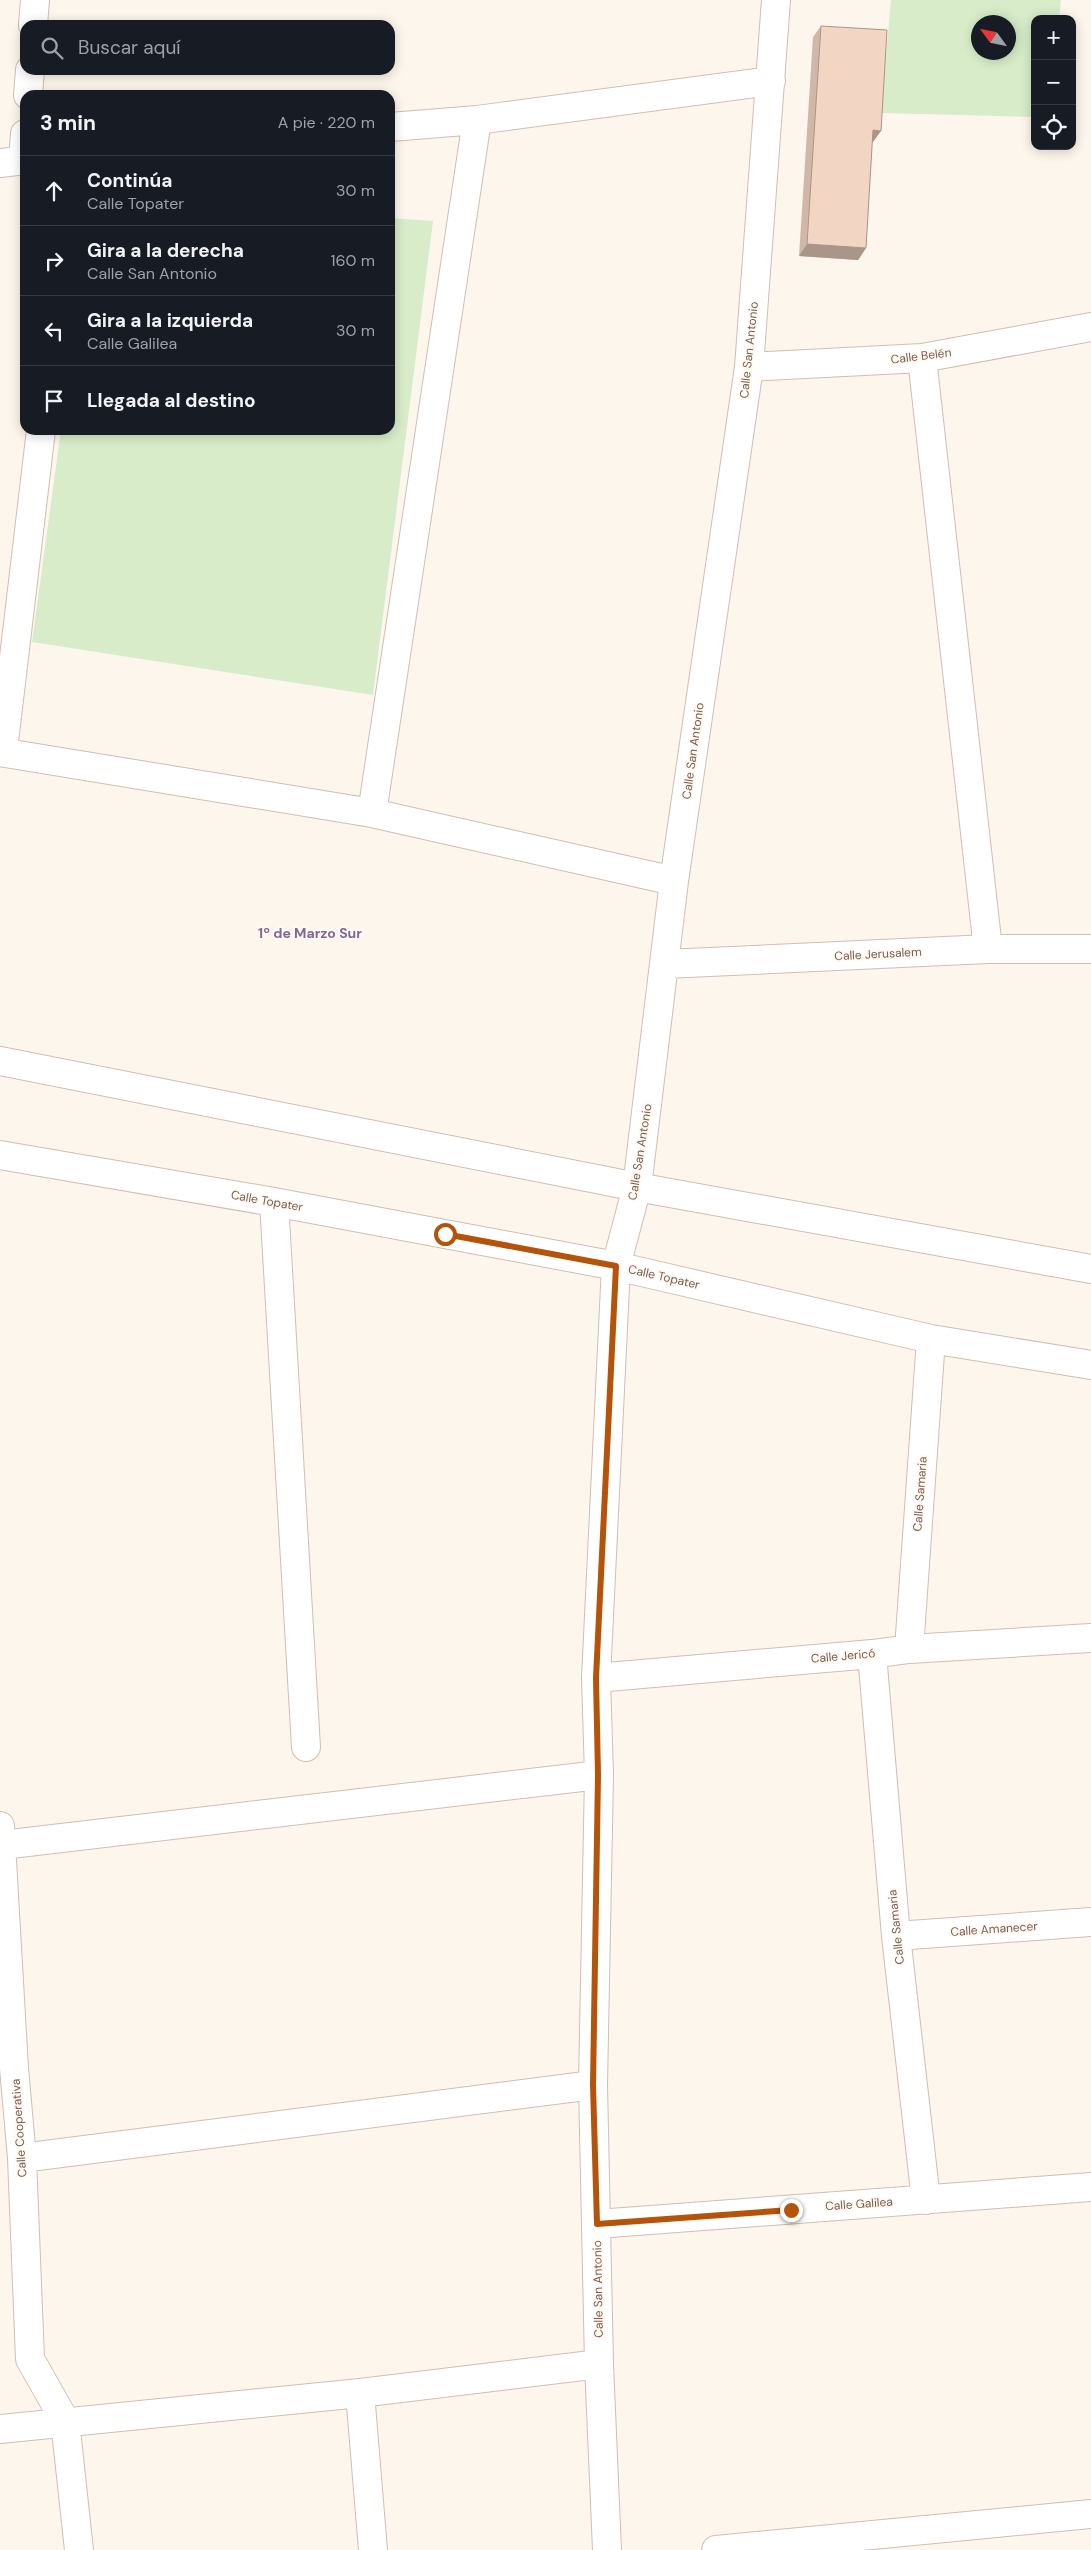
<!DOCTYPE html>
<html lang="es">
<head>
<meta charset="utf-8">
<style>
	:root { --surface:#171b24; --page:#20242c; --text:#f1f3f6; --muted:#9ea1a6; --line:#363941 }
	body { margin:0; font-family:"DM Sans",sans-serif; background:var(--page); color:var(--text) }
	.controls { position:absolute; right:15px; top:15px; display:grid; overflow:hidden; border-radius:10px; box-shadow:0 2px 12px #0003 }
	.controls button { width:45px; height:45px; display:grid; place-items:center; padding:0; border:0; border-bottom:1px solid var(--line); background:var(--surface); color:var(--text); font:25px sans-serif }
	.compass { position:absolute; left:971px; top:15px; width:45px; height:45px; border-radius:50%; background:var(--surface); box-shadow:0 2px 12px #0003; rotate:303deg }
	.stop { position:absolute; width:15px; height:15px; margin:-11px; border:4px solid #b45309; border-radius:50%; background:#fff }
	.stop.end { background:#b45309; border-color:#fff; box-shadow:0 1px 5px #0008 }
	.list { margin:0; padding:0; list-style:none }
	h2 { display:flex; justify-content:space-between; align-items:center; height:65px; margin:0; padding:0 20px; font-size:21px }
	h2 small { font-size:16px; font-weight:400; color:var(--muted) }
	.list li { display:grid; grid-template-columns:32px 1fr auto; gap:15px; align-items:center; box-sizing:border-box; height:70px; padding:0 20px; border-top:1px solid var(--line) }
	.list b { display:block; font-size:19px; white-space:nowrap }
	.list p { margin:0; font-size:16px; white-space:nowrap; color:var(--muted) }
	.list em { font-size:16px; font-style:normal; color:var(--muted) }
	.icon { flex:none; width:28px; height:28px; fill:none; stroke:currentColor; stroke-width:2; stroke-linecap:round; stroke-linejoin:round }
	.map { position:relative; flex:none; width:1091px; height:2550px; overflow:hidden }
	.search { position:absolute; background:var(--surface); box-shadow:0 2px 12px #0003; left:20px; top:20px; width:375px; height:55px; display:flex; align-items:center; gap:12px; box-sizing:border-box; padding:0 18px; border-radius:15px; color:var(--muted); font-size:19px }
	.panel { position:absolute; background:var(--surface); box-shadow:0 2px 12px #0003; left:20px; top:90px; width:375px; height:345px; border-radius:15px }
	.map>svg:first-child { display:block }
	.green { fill:#d8ecc9; fill-rule:evenodd }
	.lines { fill:none; stroke-linecap:round; stroke-linejoin:round }
	.minor-casing { stroke:#d1beb0; stroke-width:30 }
	.minor { stroke:#fff; stroke-width:28 }
	.wall { fill:#d1b7a8 }
	.shaded-wall { fill:#aa9588 }
	.building { fill:#f3d5c3; stroke:#aa9588 }
	.route { stroke:#b45309; stroke-width:6 }
	.labels { text-anchor:middle; stroke-width:4; stroke-linejoin:round; paint-order:stroke }
	.street-label { font-size:12px; fill:#7a5c4d; stroke:#fffaf3 }
	.neighbourhood-label { font-size:14px; font-weight:bold; fill:#846695; stroke:#fffaf3 }
</style>
</head>
<body>
<div class="map">
<svg width="1091" height="2550" viewBox="0 0 1091 2550">
	<rect width="100%" height="100%" fill="#fdf6ec"/>
	<path class="green" d="M891 0H1061L1059 19H1035V117L881 113ZM978 22H1008V52H978Z
		M390 218 433 221 373 695 32 642 61 430H390Z"/>
	<g class="lines">
		<g class="minor-casing">
			<path id="minor" d="M33 25 35 0
				M28 95 30 70
				M390 127 477 120 771 81
				M23 160 25 134
				M0 163 25 160
				M922 358 988 949
				M749 367 922 358 1091 327
				M3 750 41 430
				M0 752 372 813 674 881
				M372 813 477 120
				M666 964 988 949H1091
				M0 1061 637 1187 1091 1269
				M0 1155 274 1202 616 1266 931 1339 1091 1365
				M274 1202 306 1747
				M909 1649 931 1339
				M872 1654 896 1936 926 2200
				M596 1678 872 1654 909 1649 1091 1638
				M0 1826 14 2068 22 2158 30 2359 65 2421 79 2550
				M2 1845 599 1775
				M896 1936 1091 1922
				M22 2158 593 2085
				M597 2224 1091 2187
				M360 2393 373 2550
				M0 2429 360 2393 599 2364
				M607 2550 599 2364 593 2085 599 1775 596 1678 616 1266 637 1187 674 881 749 367 776 0
				M716 2550 1091 2514"/>
		</g>
		<use href="#minor" class="minor"/>
	</g>
	<path class="wall" d="M821 26 873 142H872L866 248 858 260 799 256 813 37Z"/>
	<path class="shaded-wall" d="M873 130 881 131 873 142H865Z
		M807 244 866 248 858 260 799 256Z"/>
	<path class="building" d="M821 26 887 30 881 131 873 130 866 248 807 244Z"/>
	<g class="lines">
		<path class="route" d="M445 1234 616 1266 596 1678 598 1775 593 2085 597 2224 791 2210"/>
	</g>
	<g class="labels">
		<g class="street-label">
			<text transform="translate(749 350) rotate(-84)" y="4">Calle San Antonio</text>
			<text transform="translate(921 356) rotate(-7)" y="4">Calle Belén</text>
			<text transform="translate(693 751) rotate(-82)" y="4">Calle San Antonio</text>
			<text transform="translate(878 954) rotate(-3)" y="4">Calle Jerusalem</text>
			<text transform="translate(640 1152) rotate(-81)" y="4">Calle San Antonio</text>
			<text transform="translate(267 1201) rotate(10)" y="4">Calle Topater</text>
			<text transform="translate(664 1277) rotate(13)" y="4">Calle Topater</text>
			<text transform="translate(920 1494) rotate(-86)" y="4">Calle Samaria</text>
			<text transform="translate(843 1656) rotate(-5)" y="4">Calle Jericó</text>
			<text transform="translate(896 1927) rotate(-96)" y="4">Calle Samaria</text>
			<text transform="translate(994 1929) rotate(-4)" y="4">Calle Amanecer</text>
			<text transform="translate(19 2128) rotate(-94)" y="4">Calle Cooperativa</text>
			<text transform="translate(859 2204) rotate(-4)" y="4">Calle Galilea</text>
			<text transform="translate(598 2289) rotate(-91)" y="4">Calle San Antonio</text>
		</g>
		<g class="neighbourhood-label">
			<text x="310" y="938">1º de Marzo Sur</text>
		</g>
	</g>
</svg>
<div class="controls">
<button>+</button>
<button>−</button>
<button><svg class="icon" aria-label="locate" viewBox="0 0 24 24"><circle cx="12" cy="12" r="6"/><path d="M12 2v4M12 18v4M2 12h4M18 12h4"/></svg></button>
</div>
<svg class="compass" viewBox="-18 -18 36 36"><path d="M0-13l5 13h-10z" fill="#e53935"/><path d="M0 13l5-13h-10z" fill="#9ea1a6"/></svg>
<div class="stop" style="left:445px;top:1234px"></div>
<div class="stop end" style="left:791px;top:2210px"></div>
<div class="search"><svg class="icon" aria-label="search" viewBox="0 0 24 24"><circle cx="10" cy="10" r="6"/><path d="M15 15l6 6"/></svg>Buscar aquí</div>
<section class="panel">
<h2>3 min<small>A pie · 220 m</small></h2>
<ul class="list">
<li><svg class="icon" aria-label="ahead" viewBox="0 0 24 24"><path d="M12 20V5M6 11l6-6 6 6"/></svg><div><b>Continúa</b><p>Calle Topater</p></div><em>30 m</em></li>
<li><svg class="icon" aria-label="right" viewBox="0 0 24 24"><path d="M7 20v-9h11M14 6l5 5-5 5"/></svg><div><b>Gira a la derecha</b><p>Calle San Antonio</p></div><em>160 m</em></li>
<li><svg class="icon" aria-label="left" viewBox="0 0 24 24"><path d="M17 20v-9H6M10 6l-5 5 5 5"/></svg><div><b>Gira a la izquierda</b><p>Calle Galilea</p></div><em>30 m</em></li>
<li><svg class="icon" aria-label="arrive" viewBox="0 0 24 24"><path d="M6 21V4h12l-3 4 3 4H6"/></svg><div><b>Llegada al destino</b></div></li>
</ul>
</section>
</div>
</body>
</html>
